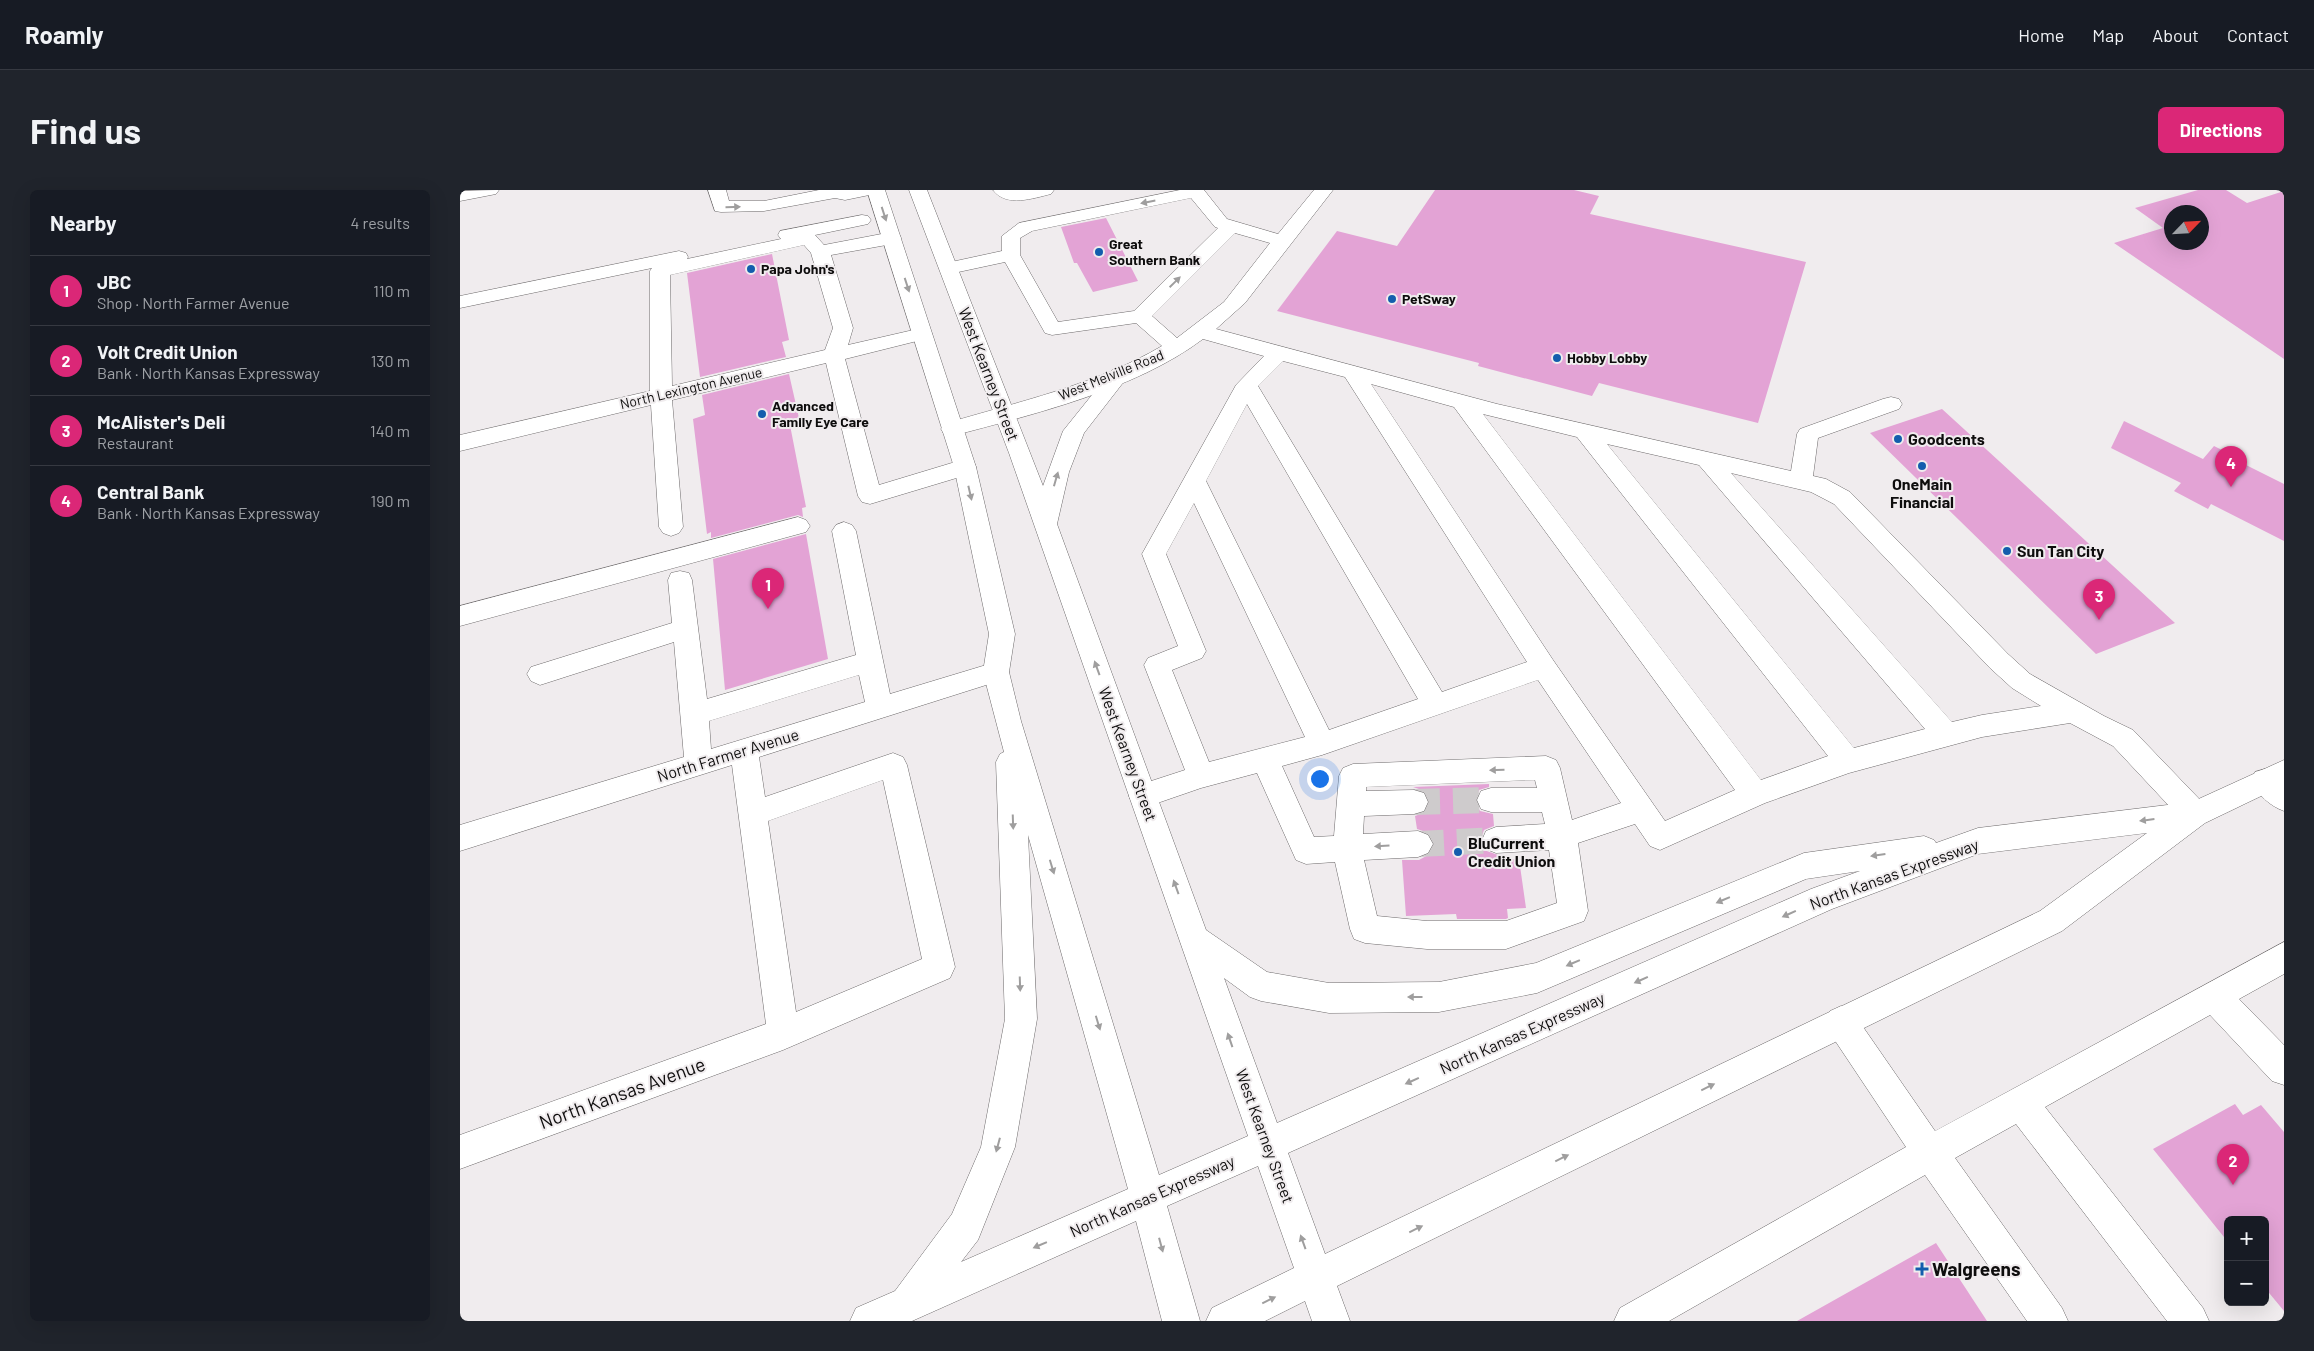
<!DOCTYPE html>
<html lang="en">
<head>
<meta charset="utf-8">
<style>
	:root { --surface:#171b24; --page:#20242c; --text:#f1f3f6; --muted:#9ea1a6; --line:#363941; --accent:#db2777 }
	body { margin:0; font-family:Barlow,sans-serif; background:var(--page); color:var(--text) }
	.controls { position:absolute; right:15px; bottom:15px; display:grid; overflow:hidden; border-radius:8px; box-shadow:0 5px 20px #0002 }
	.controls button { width:45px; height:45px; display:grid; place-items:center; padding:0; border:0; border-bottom:1px solid var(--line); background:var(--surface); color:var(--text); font:25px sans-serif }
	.compass { position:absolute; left:1704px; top:15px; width:45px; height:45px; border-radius:50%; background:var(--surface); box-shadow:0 5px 20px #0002; rotate:65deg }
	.you { position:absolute; left:859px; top:588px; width:18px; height:18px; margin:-12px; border:4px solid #fff; border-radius:50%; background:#1a73e8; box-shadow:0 0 0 8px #1a73e833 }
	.badge { display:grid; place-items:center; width:32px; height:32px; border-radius:50%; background:var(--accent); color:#fff; font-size:16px; font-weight:700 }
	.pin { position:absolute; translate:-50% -41px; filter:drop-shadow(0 1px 2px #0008) }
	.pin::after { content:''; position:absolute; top:26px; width:18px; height:15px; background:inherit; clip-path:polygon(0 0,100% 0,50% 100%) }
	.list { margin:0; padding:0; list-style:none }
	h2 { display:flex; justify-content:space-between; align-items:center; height:65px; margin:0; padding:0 20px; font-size:21px }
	h2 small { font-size:16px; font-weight:400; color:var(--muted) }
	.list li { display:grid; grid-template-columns:32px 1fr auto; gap:15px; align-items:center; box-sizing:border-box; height:70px; padding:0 20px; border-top:1px solid var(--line) }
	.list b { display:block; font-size:19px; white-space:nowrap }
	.list p { margin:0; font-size:16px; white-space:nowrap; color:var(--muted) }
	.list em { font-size:16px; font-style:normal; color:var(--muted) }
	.map { position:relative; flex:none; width:1824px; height:1131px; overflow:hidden; border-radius:8px }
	header { display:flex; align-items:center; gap:30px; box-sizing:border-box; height:70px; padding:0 25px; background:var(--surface); border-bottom:1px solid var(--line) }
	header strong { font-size:24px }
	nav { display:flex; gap:28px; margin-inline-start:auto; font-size:18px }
	.intro { display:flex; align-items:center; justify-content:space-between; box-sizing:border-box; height:120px; padding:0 30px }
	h1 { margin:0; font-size:35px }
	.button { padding:12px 22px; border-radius:8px; background:var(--accent); color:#fff; font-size:18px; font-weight:700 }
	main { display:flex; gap:30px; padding:0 30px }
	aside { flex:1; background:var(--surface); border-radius:8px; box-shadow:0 5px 20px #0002 }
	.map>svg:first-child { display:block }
	.building { fill:#e3a3d5; fill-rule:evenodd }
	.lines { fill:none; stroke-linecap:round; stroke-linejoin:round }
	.minor-tunnel { stroke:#cecbcc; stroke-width:26; stroke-dasharray:26 13; stroke-linecap:butt }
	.minor-casing { stroke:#6d6a6b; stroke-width:1 }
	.major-casing { stroke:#6d6a6b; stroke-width:1 }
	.minor { fill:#fff; fill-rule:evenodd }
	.major { fill:#fff; fill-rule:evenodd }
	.oneway { fill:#9f9e9e }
	.poi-dot { fill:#135dad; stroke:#f0ecee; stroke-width:2 }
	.labels { text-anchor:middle; stroke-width:4; stroke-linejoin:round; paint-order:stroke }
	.far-poi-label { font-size:14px; font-weight:bold; fill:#0e0d0d; stroke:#f0ecee; text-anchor:start }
	.far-street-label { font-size:14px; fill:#0e0d0d; stroke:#f0ecee }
	.street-label { font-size:16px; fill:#0e0d0d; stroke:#f0ecee }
	.poi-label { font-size:16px; font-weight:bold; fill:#0e0d0d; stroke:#f0ecee; text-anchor:start }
	.near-street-label { font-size:19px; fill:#0e0d0d; stroke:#f0ecee }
	.near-poi-label { font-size:19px; font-weight:bold; fill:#0e0d0d; stroke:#f0ecee; text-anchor:start }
</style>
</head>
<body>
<header>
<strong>Roamly</strong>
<nav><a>Home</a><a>Map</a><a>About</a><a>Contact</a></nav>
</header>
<div class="intro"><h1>Find us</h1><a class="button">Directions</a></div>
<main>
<aside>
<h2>Nearby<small>4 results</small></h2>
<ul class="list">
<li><span class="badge">1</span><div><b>JBC</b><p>Shop · North Farmer Avenue</p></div><em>110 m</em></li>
<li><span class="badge">2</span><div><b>Volt Credit Union</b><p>Bank · North Kansas Expressway</p></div><em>130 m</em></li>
<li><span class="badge">3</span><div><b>McAlister's Deli</b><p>Restaurant</p></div><em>140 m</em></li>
<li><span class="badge">4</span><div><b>Central Bank</b><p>Bank · North Kansas Expressway</p></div><em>190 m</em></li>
</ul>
</aside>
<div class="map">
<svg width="1824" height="1131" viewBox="0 0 1824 1131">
	<rect width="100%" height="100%" fill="#f0ecee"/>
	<path class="building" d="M975 0H1114L1139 6 1130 24 1346 72 1298 233 1139 193 1132 206 1018 176 1019 173 817 121 877 41 937 56Z
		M1738 0H1766L1787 13 1824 1V169L1654 53 1703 38 1675 18ZM1712 22H1742V52H1712Z
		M646 28 678 91 633 102 617 73H614L601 37Z
		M312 64 329 150 322 152 326 167 240 187 227 83Z
		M329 184 339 228 329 230 346 317 342 318 343 327 338 325 251 348V342L247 344 233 229 245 225 242 205Z
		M1482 219 1539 271 1715 433 1636 464 1410 243Z
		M1664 231 1743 269 1754 256 1786 272 1784 274 1824 294V351L1751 314 1748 319 1714 301 1721 293 1651 258Z
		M346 344 368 469 265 500 253 369Z
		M1029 594V597L1019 600 1015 611 1020 621 1033 624 1034 636 1024 640 1020 651 1024 660 1038 665 1039 670 1059 669 1066 718 1047 719 1048 728 1046 729H997L996 724 946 726 942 670H959L970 664 975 655 969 643 957 639 955 626 966 622 970 611 965 601 953 597Z
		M1775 914 1783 925 1801 915 1824 942V1121L1805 1098V1030H1768V1052L1693 959Z
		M1476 1053 1527 1131H1337Z"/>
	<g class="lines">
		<path class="minor-tunnel" d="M954 612 1031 610
			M958 654 1036 650"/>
		<g class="minor-casing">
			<path id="minor" d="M39 0 36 4 0 11V1Z
				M248 0H266L269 11H304L359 0H417L414 4 385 10 375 8 304 21 261 22 255 21Z
				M533 0H594L591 4C574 8 546 18 533 0Z
				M720 0H744L767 29 818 44 854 0H873L785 113 756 139 1037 214 1331 281 1337 244 1340 239 1423 209 1431 207 1439 209 1442 214 1439 219 1358 248 1353 286 1366 289 1390 302 1548 464 1570 484 1644 526 1673 540 1745 615 1749 624 1745 633 1735 637 1725 633 1653 556 1610 533 1522 547 1389 583 1305 613 1200 660 1190 656 1175 634 1118 653 1128 721 1124 731 1046 759H967L905 753 894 749 890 739 875 672 846 674 836 670 797 583 741 598 683 618 673 615 669 606 673 597 725 580 684 475 688 468 718 456 682 364 776 195 804 166 743 149C675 200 574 224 492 246L484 244 481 239 484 234C557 212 636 195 702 156L676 133 592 145 585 143 545 72 489 84 482 82 479 78 482 74 542 61V46L559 33ZM731 8 755 37 758 38 674 121 598 132 560 65V48L572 41ZM775 43 810 53 764 112 717 148 692 126ZM823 171 885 187 1067 472 982 502 798 196ZM911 194 994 217 1275 600 1205 631 1093 470ZM787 214 958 509 869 540 746 291ZM1023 224 1117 247 1368 566 1301 590ZM1147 254 1239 275 1465 539 1394 558ZM1271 283 1351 302 1374 314 1530 478 1552 498 1581 516 1522 525 1492 532ZM734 313 845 547 749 572 712 480 742 468 746 461 706 364ZM1078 490 1161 613 1112 630 1100 578 1096 570 1086 566 893 574 883 578 879 586 874 646 854 647 822 576 862 565ZM1075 590 1077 598H1031L1021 601 1017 610 1021 619 1031 622H1082L1085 634 1036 637 1026 641 1022 650 1026 659 1036 663 1089 660 1097 713 1046 731H967L917 726 904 670 958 667 968 663 973 654 968 645 958 641 903 644 904 626 954 624 964 621 968 612 964 603 954 600 906 601V597Z
				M402 25 408 26 411 30 408 34 355 45 364 55 432 42 439 44 441 48 439 52 432 54 371 65 393 138 388 155 462 138 469 140 472 144 469 148 385 169 419 295 505 269 513 271 516 277 513 283 410 314 402 312 398 306 366 173 212 210 223 337 219 343 211 346 203 343 199 337 191 215 0 261V245L190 201V81L192 78 0 118V106L219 61 226 63 228 67 227 69 321 49 318 45 320 41ZM344 55 351 63 373 138 365 160 212 196 210 85Z
				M338 327 346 330 350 336 346 342 0 436V416Z
				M384 332 392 335 396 341 430 504 536 472 545 475 549 482 545 489 299 567 305 607 433 563 443 567 447 575 495 777 490 788 323 860 0 979V945L306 834 272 575 0 661V635L224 567 214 452 80 495 71 491 67 484 71 477 212 433 208 390 211 383 220 381 229 383 232 390 247 509 396 465 372 341 376 335ZM399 485 405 512 251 559 249 531ZM423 590 462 769 336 822 308 631Z
				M1805 579 1815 582 1824 591V621C1810 616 1798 605 1791 591L1795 582Z
				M1824 752V784L1779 809 1824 855V895L1812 891 1750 825 1585 917 1743 1118 1749 1131H1707L1556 934 1495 968 1602 1118 1608 1131H1567L1465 985 1209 1131H1154L1160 1118 1446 957 1370 843 1365 832 1370 821 1381 816 1392 821 1475 941Z"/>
		</g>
		<g class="major-casing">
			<path id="major" d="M407 0H425L516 277 555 444 549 482 561 531 699 985 788 946 549 263 449 0H467L583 296 603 241 652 180 659 178 666 180 669 185 624 243 609 282 597 334 746 740 807 782 869 793 979 792 1076 773 1344 663 1464 646 1474 650 1476 653 1518 638 1732 612 1824 570V595L1745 633 1602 741 877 1096 890 1131H852L845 1111 805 1131H746L752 1118 834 1078 798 976 707 1016 740 1131H702L676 1031 452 1131H390L396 1118 435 1101 492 1024 521 957 545 829 536 572 540 564 544 562 523 482 529 444 494 277ZM1687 643 1580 721 865 1064 828 963 1372 719 1518 664ZM568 645 668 999 501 1072 518 1050 555 957 577 829ZM1400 681 1351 699 817 933 764 788 790 807 801 811 869 823 979 822 1077 803 1346 689Z"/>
		</g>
		<use href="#minor" class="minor"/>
		<use href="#major" class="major"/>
	</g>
	<defs><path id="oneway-solid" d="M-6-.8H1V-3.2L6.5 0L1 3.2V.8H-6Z" transform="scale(1.25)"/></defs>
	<g class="oneway">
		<use href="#oneway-solid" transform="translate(688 12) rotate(169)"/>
		<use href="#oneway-solid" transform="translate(273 17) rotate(-2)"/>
		<use href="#oneway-solid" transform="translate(424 24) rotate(72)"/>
		<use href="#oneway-solid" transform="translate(715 92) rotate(-44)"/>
		<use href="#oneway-solid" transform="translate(447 95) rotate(72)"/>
		<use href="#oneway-solid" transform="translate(596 289) rotate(-74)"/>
		<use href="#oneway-solid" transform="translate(510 303) rotate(77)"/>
		<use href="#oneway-solid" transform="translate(637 478) rotate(-110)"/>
		<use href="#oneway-solid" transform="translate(1037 580) rotate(178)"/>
		<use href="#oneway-solid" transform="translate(1687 630) rotate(173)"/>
		<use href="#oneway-solid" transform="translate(553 632) rotate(88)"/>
		<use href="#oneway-solid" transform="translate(922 656) rotate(177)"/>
		<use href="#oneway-solid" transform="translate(1418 665) rotate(172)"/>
		<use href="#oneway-solid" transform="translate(592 677) rotate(73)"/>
		<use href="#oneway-solid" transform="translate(716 697) rotate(-110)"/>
		<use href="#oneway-solid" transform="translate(1263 710) rotate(157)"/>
		<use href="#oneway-solid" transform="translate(1329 724) rotate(156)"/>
		<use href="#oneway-solid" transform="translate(1113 773) rotate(157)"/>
		<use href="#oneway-solid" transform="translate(1181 790) rotate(156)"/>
		<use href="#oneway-solid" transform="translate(560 794) rotate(88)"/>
		<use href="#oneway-solid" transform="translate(955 807) rotate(180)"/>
		<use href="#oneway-solid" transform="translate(638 833) rotate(73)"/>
		<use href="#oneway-solid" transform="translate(770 850) rotate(-109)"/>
		<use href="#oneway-solid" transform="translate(952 891) rotate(156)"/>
		<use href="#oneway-solid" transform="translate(1248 897) rotate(-26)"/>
		<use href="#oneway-solid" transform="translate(538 955) rotate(105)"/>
		<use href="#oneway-solid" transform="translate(1102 968) rotate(-26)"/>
		<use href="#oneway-solid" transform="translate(956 1039) rotate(-26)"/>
		<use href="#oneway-solid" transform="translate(843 1052) rotate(-110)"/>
		<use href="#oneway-solid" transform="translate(580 1055) rotate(157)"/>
		<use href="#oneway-solid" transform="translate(701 1055) rotate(75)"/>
		<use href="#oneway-solid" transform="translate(809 1110) rotate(-26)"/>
	</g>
	<g class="poi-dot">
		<circle cx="639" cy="62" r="5"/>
		<circle cx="291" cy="79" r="5"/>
		<circle cx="932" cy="109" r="5"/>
		<circle cx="1097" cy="168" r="5"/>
		<circle cx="302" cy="224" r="5"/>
		<circle cx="1438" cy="249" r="5"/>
		<circle cx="1462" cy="276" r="5"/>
		<circle cx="1547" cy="361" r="5"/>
		<circle cx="998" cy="662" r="5"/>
		<path d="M1459.5 1071.5h5v5h5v5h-5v5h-5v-5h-5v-5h5z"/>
	</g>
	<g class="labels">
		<g class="far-poi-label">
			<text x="649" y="59">Great<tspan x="649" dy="16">Southern Bank</tspan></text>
			<text x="301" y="84">Papa John's</text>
			<text x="942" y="114">PetSway</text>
			<text x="1107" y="173">Hobby Lobby</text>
			<text x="312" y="221">Advanced<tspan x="312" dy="16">Family Eye Care</tspan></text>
		</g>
		<g class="far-street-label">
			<text transform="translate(651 185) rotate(-22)" y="5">West Melville Road</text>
			<text transform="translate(231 198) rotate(-13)" y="5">North Lexington Avenue</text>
		</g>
		<g class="street-label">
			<text transform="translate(529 184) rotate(69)" y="6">West Kearney Street</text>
			<text transform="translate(668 564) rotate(70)" y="6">West Kearney Street</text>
			<text transform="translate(268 565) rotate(-17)" y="6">North Farmer Avenue</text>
			<text transform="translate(1434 684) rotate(-20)" y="6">North Kansas Expressway</text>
			<text transform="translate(1062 843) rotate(-24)" y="6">North Kansas Expressway</text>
			<text transform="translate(805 946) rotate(70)" y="6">West Kearney Street</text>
			<text transform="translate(692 1006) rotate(-24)" y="6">North Kansas Expressway</text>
		</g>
		<g class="poi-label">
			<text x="1448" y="255">Goodcents</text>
			<text x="1462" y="300" text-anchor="middle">OneMain<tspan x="1462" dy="18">Financial</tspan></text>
			<text x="1557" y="367">Sun Tan City</text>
			<text x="1008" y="659">BluCurrent<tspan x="1008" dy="18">Credit Union</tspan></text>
		</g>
		<g class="near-street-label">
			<text transform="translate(162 903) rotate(-20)" y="7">North Kansas Avenue</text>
		</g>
		<g class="near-poi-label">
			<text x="1472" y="1086">Walgreens</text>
		</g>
	</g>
</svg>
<div class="controls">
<button>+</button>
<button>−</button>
</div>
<svg class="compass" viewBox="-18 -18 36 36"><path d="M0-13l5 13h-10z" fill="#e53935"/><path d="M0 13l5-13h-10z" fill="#9ea1a6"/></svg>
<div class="you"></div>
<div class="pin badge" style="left:308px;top:419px">1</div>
<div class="pin badge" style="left:1773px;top:995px">2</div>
<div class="pin badge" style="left:1639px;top:430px">3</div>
<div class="pin badge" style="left:1771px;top:297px">4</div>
</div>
</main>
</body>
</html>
